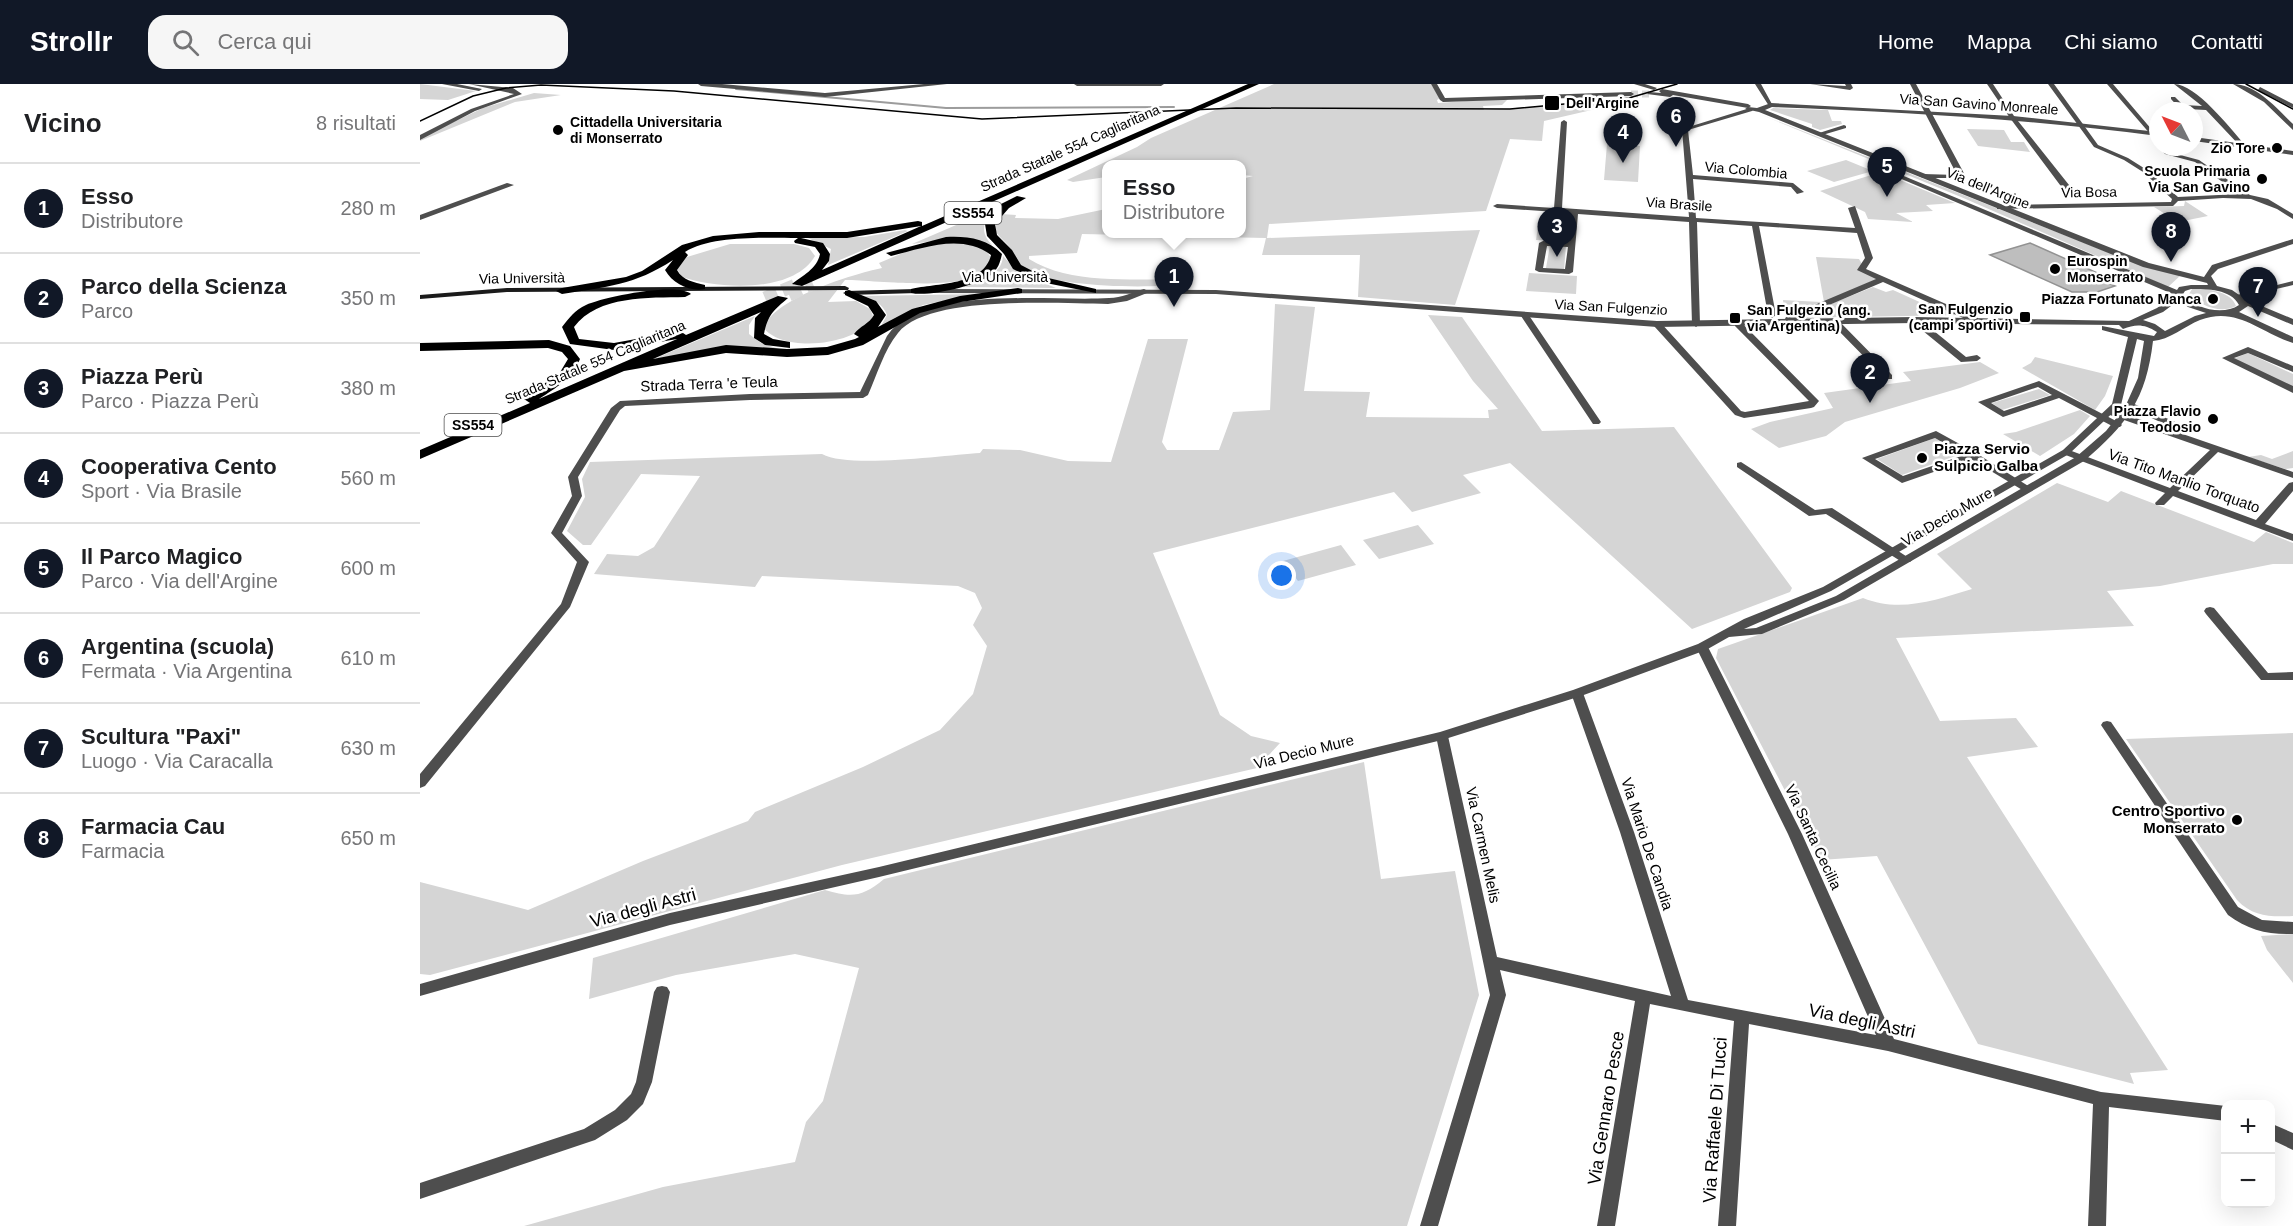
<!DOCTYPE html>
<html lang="it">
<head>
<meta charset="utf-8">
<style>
	:root { --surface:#fff; --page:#f6f6f6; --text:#202124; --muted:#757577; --line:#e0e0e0; --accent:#111827 }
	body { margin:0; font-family:Helvetica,sans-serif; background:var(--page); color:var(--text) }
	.controls { position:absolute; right:18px; bottom:18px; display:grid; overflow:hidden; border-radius:12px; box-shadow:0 6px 24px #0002 }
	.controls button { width:54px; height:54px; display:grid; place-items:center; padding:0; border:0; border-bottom:2px solid var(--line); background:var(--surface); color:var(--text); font:30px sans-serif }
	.compass { position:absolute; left:1729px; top:18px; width:54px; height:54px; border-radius:50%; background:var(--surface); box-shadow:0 6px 24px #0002; rotate:312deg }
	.you { position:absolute; left:862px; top:492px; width:21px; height:21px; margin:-15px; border:4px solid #fff; border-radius:50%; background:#1a73e8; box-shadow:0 0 0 9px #1a73e833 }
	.badge { display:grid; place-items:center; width:39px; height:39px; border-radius:50%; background:var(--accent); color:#fff; font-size:20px; font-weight:700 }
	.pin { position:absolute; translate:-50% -50px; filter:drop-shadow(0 2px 3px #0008) }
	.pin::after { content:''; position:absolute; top:32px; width:21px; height:18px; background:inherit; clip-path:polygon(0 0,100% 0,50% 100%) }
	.popup { position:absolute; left:682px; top:76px; width:144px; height:78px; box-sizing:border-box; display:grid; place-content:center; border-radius:12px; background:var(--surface); filter:drop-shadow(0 2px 4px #0005); font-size:20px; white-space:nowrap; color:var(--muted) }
	.popup b { font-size:22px; color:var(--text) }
	.popup::after { content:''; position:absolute; left:50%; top:100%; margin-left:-12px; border:12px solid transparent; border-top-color:var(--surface) }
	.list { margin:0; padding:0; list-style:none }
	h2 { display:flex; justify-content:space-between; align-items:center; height:78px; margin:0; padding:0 24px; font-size:26px }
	h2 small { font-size:20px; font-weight:400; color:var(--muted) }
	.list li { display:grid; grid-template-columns:39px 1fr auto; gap:18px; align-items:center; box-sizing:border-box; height:90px; padding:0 24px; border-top:2px solid var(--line) }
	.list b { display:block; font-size:22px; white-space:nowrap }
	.list p { margin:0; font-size:20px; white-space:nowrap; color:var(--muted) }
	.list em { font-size:20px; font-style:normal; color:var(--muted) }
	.icon { flex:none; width:33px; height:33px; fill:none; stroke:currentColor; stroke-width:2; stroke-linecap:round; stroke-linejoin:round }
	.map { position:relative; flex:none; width:1873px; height:1142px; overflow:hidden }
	header { display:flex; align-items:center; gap:36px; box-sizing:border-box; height:84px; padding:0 30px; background:var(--accent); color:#fff }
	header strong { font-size:28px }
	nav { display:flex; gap:33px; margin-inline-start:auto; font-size:21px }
	.search { width:420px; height:54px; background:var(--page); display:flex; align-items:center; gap:15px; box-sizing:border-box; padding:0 21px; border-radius:18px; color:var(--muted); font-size:22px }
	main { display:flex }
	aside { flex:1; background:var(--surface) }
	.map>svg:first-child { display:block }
	.green { fill:#d5d5d5 }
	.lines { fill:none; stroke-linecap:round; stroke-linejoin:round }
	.stream { stroke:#9c9c9c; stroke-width:2 }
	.building { fill:#bebebe; stroke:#929292; stroke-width:1.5 }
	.minor-tunnel { stroke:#d9d9d9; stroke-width:7; stroke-dasharray:7 4; stroke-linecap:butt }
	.trunk-tunnel { stroke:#d9d9d9; stroke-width:13; stroke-dasharray:13 6; stroke-linecap:butt }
	.minor { fill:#4e4e4e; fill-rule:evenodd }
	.tertiary { fill:#4e4e4e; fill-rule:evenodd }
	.secondary { fill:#1b1b1b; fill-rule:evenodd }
	.trunk { fill:#000; fill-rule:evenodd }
	.tram { stroke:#000; stroke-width:1.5 }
	.poi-dot { fill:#000; stroke:#fff; stroke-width:2 }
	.labels { text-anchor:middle; stroke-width:5; stroke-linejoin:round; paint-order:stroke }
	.far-poi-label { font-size:14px; font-weight:bold; fill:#000; stroke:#fff; text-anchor:end }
	.far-street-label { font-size:14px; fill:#000; stroke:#fff }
	.shield { fill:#fff; stroke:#4c4c4c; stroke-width:1.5 }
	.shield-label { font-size:14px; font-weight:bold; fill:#000 }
	.street-label { font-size:15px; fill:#000; stroke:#fff }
	.poi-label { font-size:15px; font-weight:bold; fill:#000; stroke:#fff; text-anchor:start }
	.near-street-label { font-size:18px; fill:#000; stroke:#fff }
</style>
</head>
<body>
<header>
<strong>Strollr</strong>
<div class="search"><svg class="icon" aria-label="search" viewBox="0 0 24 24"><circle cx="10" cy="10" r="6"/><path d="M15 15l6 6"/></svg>Cerca qui</div>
<nav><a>Home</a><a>Mappa</a><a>Chi siamo</a><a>Contatti</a></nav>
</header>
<main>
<aside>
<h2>Vicino<small>8 risultati</small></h2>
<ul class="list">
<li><span class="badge">1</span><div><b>Esso</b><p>Distributore</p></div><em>280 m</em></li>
<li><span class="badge">2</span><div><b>Parco della Scienza</b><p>Parco</p></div><em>350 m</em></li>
<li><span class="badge">3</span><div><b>Piazza Perù</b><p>Parco · Piazza Perù</p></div><em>380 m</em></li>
<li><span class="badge">4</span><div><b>Cooperativa Cento</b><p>Sport · Via Brasile</p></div><em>560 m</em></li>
<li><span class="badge">5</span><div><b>Il Parco Magico</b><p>Parco · Via dell'Argine</p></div><em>600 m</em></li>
<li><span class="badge">6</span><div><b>Argentina (scuola)</b><p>Fermata · Via Argentina</p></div><em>610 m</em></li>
<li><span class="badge">7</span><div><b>Scultura &quot;Paxi&quot;</b><p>Luogo · Via Caracalla</p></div><em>630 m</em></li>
<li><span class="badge">8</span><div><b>Farmacia Cau</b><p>Farmacia</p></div><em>650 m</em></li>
</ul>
</aside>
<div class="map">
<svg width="1873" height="1142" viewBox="0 0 1873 1142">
	<rect width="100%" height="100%" fill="#fff"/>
	<path class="green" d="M0 0 56 7 28 16 0 15Z
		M854 0H1011L1020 14 1017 16 1018 19 1089 14 1082 21 1063 22 1064 26 1215 16 1124 37 1122 57 1090 55 1066 127 849 140 847 154 1060 146 1035 221 938 213 940 171H842L846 154 662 150 657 169 609 172V175C651 201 709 194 757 196L761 200C728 205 634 203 606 186 597 180 596 172 590 164 579 149 569 151 581 130L596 131 595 134 638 135 686 125V150H822V95L833 92 822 91V80H686V93L653 98 647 96 717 63 731 54Z
		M114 9 141 11 95 18 0 57V54L63 24Z
		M1353 24 1408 26 1412 37H1421L1422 40 1400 46 1392 43V40L1350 26Z
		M1337 29 1725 183 1761 191 1748 203 1541 113Z
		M1547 45 1584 46 1591 58H1604L1610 68 1558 62Z
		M1187 60 1220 62 1218 98 1184 96Z
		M1426 76 1453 87 1414 98 1387 87Z
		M1461 88 1535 119 1506 121 1513 127 1476 129 1493 138 1448 135 1445 128 1400 107Z
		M1765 117 1788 132 1758 138 1734 123 1764 122Z
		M578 123C564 134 558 147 572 161L534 154 492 160Z
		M1118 142 1148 144 1147 157 1116 156Z
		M485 146 488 147 408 181 411 165 388 154 444 153Z
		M520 159C537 159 563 157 571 174 569 178 567 184 564 187 542 208 455 196 425 196L408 218 436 217 450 225 453 232C440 262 362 270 343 243 358 213 430 191 462 184L459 179 490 166Z
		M310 160H374L389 164 395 172C373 210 298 205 262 193L257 185 267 173Z
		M1130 161 1146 162 1144 186 1126 184Z
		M583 172 599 189 636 204 544 203 543 201C558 196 582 192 583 172Z
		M1396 173 1439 175 1447 189 1459 194 1404 218Z
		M1109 189 1157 192 1156 210 1106 207Z
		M1453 203 1466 208 1473 206 1504 220 1512 217 1541 231 1376 234Z
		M1779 204C1792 206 1811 208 1816 222 1801 230 1780 222 1769 210L1772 205Z
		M558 210 503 221 461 242 467 231C463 220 454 216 444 212Z
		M1363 216 1401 218 1365 232Z
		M855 220 895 223 884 307 950 308 946 333 1069 334 1068 326 1078 325 1053 297 1008 231 1042 233 1122 347 1254 343 1372 504 1370 508 1272 545 1090 379 1043 391 1061 409 992 428 974 408 733 469 800 631 831 652 860 659 837 684 422 781 10 891 0 890V798L108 826 223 777 328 737 335 728 443 683 520 646 553 610 567 562 553 541 562 524 555 509 538 502 342 492 335 503 174 490 187 470 218 472 234 463 280 392 221 390 171 461H163L147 447 165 413 162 395 170 378 402 370C429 385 525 371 560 369L563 365 600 366 648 377 691 378 728 255H768L742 358 747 366H799L813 328 850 326Z
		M335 232 329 241V250L341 259 365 267C311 259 285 267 234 275Z
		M1828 269 1873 290V303L1813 275Z
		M1615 273 1693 292 1685 312 1675 326 1602 284 1611 279Z
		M1560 278 1579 289 1540 304 1425 338 1406 352 1359 364 1331 345 1350 338 1413 324 1404 309 1491 297 1483 288Z
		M1619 305 1630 311 1582 326 1572 319Z
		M1660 326 1670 332 1654 350 1620 372 1583 350 1596 348Z
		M1515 354 1541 370 1482 391 1457 375Z
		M1873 367V384L1865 385 1828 373 1841 371 1852 375Z
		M1637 399 1688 418 1701 407 1834 458 1846 448 1873 459V480H1853L1740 502 1687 507 1714 542 1476 554 1520 637 1596 634 1618 663 1547 673 1748 986 1710 989 1714 1000 1558 960 1457 772 1401 776 1296 574 1298 565 1443 514C1480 529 1516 516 1552 505L1517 470Z
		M998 441 1014 460 959 475 943 456Z
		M921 461 936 481 878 497 863 477Z
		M1873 649V832C1851 833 1833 833 1817 816L1706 655Z
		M944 678 961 795 1035 787 1059 911 987 1142H104L243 1103 375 1078 386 1038 403 1017 439 884 375 870 256 891 169 915 173 874 405 806C432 814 442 813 464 795Z
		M1873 850V899L1847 866 1841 852Z"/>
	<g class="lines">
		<path class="stream" d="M316 5 526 24 754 23"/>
	</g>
	<path class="building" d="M1610 159 1691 195 1683 197 1695 202 1677 208H1652L1570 171Z"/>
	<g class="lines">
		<path class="minor-tunnel" d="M1211 10H1230"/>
		<path class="trunk-tunnel" d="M369 211 393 200
			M345 214 378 200"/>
		<path class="minor" d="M22 0H37L62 5 59 7Z
			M49 0 93 4 102 10 55 27 0 56V51L51 25 94 10Z
			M278 0H302L405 9 504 0H527L405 13 281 2Z
			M654 0H744L741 2H657Z
			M1011 0H1017L1025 14 1211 8 1214 10 1211 12 1023 18 1020 16Z
			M1214 0H1225L1237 4 1234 6Z
			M1335 0H1341L1353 22H1349Z
			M1390 0 1426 2 1425 0H1431L1433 4 1430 6Z
			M1490 0H1496L1546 93 1544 94H1503L1499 92 1503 90 1537 91Z
			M1567 0H1573L1594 32 1649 101V105H1643L1590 34Z
			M1628 0H1634L1678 61 1708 74 1727 86 1758 113 1819 110 1775 78 1745 70 1739 63H1746L1749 68 1779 76 1830 111 1848 115 1873 130V135L1857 125 1831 115 1803 114 1758 117 1753 122 1577 125V121H1580L1751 118 1752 115 1723 88 1704 76 1674 63Z
			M1687 0H1693L1738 53V59Z
			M1754 0C1776 0 1810 44 1825 61V63H1821L1786 26 1767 25 1768 27H1762L1751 15V13H1755L1763 21 1782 22Z
			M1813 0C1837 0 1857 25 1873 40V46L1844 18Z
			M1840 3 1873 20V24L1838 6Z
			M1242 5 1328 20 1331 22 1328 24 1253 11 1250 13 1227 10 1230 8 1241 9 1239 7Z
			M1330 24 1333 26 1332 27 1268 46 1273 91 1373 99 1384 108 1377 110 1371 103 1273 95 1276 134 1435 144 1428 124 1435 122 1453 174 1446 185 1558 234V238H1552L1463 198 1374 236V241H1368L1365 235 1366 233 1456 195 1437 186 1445 174 1437 149 1339 142 1356 231 1352 234 1348 231 1332 142 1277 138 1280 240 1276 243 1272 240 1269 138 1158 130 1153 188 1149 190 1119 188 1115 186 1119 159 1123 157 1148 158 1151 129 1077 124 1073 122 1077 120 1134 124 1141 38 1144 36 1147 38 1142 124 1269 133 1262 45ZM1127 162 1148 163 1145 185 1123 184Z
			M1424 41 1426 42V44L1399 52 1396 50Z
			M87 99 94 101 0 136V131Z
			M1873 197V201L1817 214 1813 212Z
			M724 205 728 207 727 209 707 217 688 220C640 220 509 210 478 249 464 266 457 291 448 311L443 314 330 316 205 322 200 326 158 393 162 412 142 449 169 478 150 523 5 702 0 704V690L141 520 157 478 131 449 152 412 148 393 191 324 200 317 330 310 440 308 467 252C503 200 631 218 689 214 702 214 712 208 724 205Z
			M1102 230H1108L1181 338 1179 340H1173L1101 232Z
			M1492 234H1498L1546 273 1557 271 1561 274 1557 277 1541 278 1492 238Z
			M1415 235 1418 236 1472 291V295H1466L1412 240 1411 238Z
			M1237 237 1240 238 1321 327 1325 328 1389 317 1315 242V238H1321L1399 317 1394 323 1391 324 1324 334 1315 331 1234 242V238Z
			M1828 263 1873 282V288L1828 269 1814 274 1873 302V309L1802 274Z
			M1619 297 1700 339 1702 341 1700 343H1694L1639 314 1583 333 1558 318ZM1618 303 1632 311 1584 327 1571 319Z
			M1712 319 1771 345 1773 347 1771 349H1765L1709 324V320Z
			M1690 325 1873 388V394L1798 368 1758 407 1836 436 1869 399 1873 398V407L1845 440 1873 450V457L1753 412 1744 421H1736L1735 419 1745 409 1643 370V366H1649L1750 404 1790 366 1687 330V326Z
			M1516 347 1556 369 1613 405 1608 408 1604 407 1551 375 1482 399 1442 374ZM1515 354 1544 371 1483 392 1455 375Z
			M1321 378 1395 426 1412 424 1492 476 1490 478H1482L1406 430 1389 432 1317 383V379Z
			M1790 523 1794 524 1848 589 1873 588V596H1841L1786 530 1784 527 1786 524Z
			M1282 559 1288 563 1382 750 1474 955 1681 1008 1806 1022V1037L1689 1023 1686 1142H1668L1673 1020 1468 967 1329 940 1316 1142H1298L1314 937 1230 920 1195 1142H1177L1215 917 1080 886 1086 911 1018 1142H1000L1070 911 1016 652 1017 649H1027L1028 652 1077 873 1251 912 1200 748 1151 609 1157 605 1163 609 1214 748 1268 916 1456 951 1368 750 1276 563Z
			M1687 637 1691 638 1818 823 1842 836 1873 838V850C1848 851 1828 846 1808 831L1683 644 1681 641 1683 638Z
			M242 902 247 903 250 908 232 998 223 1020 207 1036 175 1056 0 1115V1099L164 1045 195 1026 211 1010 216 998 234 908 237 903Z
			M1850 1039 1873 1049V1066L1850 1055Z"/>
		<path class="tertiary" d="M1351 19 1593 32 1738 48V52C1610 35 1481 28 1352 23L1345 26 1729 179 1784 193 1792 181 1873 155V160L1798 185 1791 192 1797 202 1812 206 1825 215 1873 235V241L1828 222 1819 228 1873 253V259C1839 248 1817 222 1780 236 1765 242 1749 256 1733 257 1726 316 1707 340 1664 377L1424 516 1342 550 1309 553 1286 566 1161 612 1022 656 459 793 250 841 0 912V900L250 829 459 783 1020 648 1153 606 1278 560 1324 535 1403 503 1643 366 1692 320 1708 253 1682 246V242L1734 252 1737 248C1724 240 1716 240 1703 245L1699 241 1495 239 1237 243 796 210 511 209 507 207 508 205 796 206 1237 237 1495 233 1709 237 1737 224 1755 211 1465 88V86L1467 85 1757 206 1759 203 1771 201H1788L1787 199 1723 183 1339 28 1325 25 1328 23 1337 24ZM1771 205C1787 205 1811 205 1819 221 1803 232 1775 225 1763 210L1765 207ZM1759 216 1768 223 1786 229 1775 232 1745 247 1735 240 1723 236 1743 228ZM1717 255 1724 257 1718 294 1705 323 1686 347 1656 373 1416 512 1336 544 1324 545 1411 507 1649 370 1701 321Z
			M1774 53 1873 67V71L1774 57Z"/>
		<path class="secondary" d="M425 202 429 204 428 206 87 208 0 215V211L87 204Z
			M495 205 499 207 498 209 427 211 423 209 427 207Z"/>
		<path class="trunk" d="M828 0H839L382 202 372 200C382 192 397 185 400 170L395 163 375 159 374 157 378 154C346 154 292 151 265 168L268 171 257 186C263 197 274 198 285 201V205C270 208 253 200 245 186L253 176C215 201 186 203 142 210L136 207 142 204 206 193 222 187 262 161 293 152 339 148H427L498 137 502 138V142ZM501 142 402 186 409 177 410 170 403 159 381 154H427Z
			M597 112 606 114 589 124 575 140 577 151 592 166 601 181 624 193 676 205V209L616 197 593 185 584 170 567 152 565 140 581 120Z
			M526 153C546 152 567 154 582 170 580 179 578 185 571 191 556 202 509 213 491 209V205C516 199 564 202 571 171 541 149 504 164 471 172L466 169Z
			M598 204 602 205V209L541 218 500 229 443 261 408 271 367 273 306 269 204 287 0 375V366L110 319 104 315 105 312 139 290 148 275 142 268 128 264 0 267V259L129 256 150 262 160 275C152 295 137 303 119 315L257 255 194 266 150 260 142 243C149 234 155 226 166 221 183 213 257 198 271 210L265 213C229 214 178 211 154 243L159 255 194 259 260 247 266 251 358 212 368 214C354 226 348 230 344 250L353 255 370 258V264L345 261 334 254 335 234 341 228 233 275 306 261 367 265 407 263 435 255 439 253 434 250C440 242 449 240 454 231L448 222 425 211V207L429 206 456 217 466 231 458 243 492 225 540 212Z"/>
		<path class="tram" d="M1826 0 1873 25
			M0 37 53 12 86 4 121 1 254 7 562 35 816 24 1090 25 1209 14 1257 0"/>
	</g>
	<g class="poi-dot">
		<rect x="1124" y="11" width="16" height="16" rx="3"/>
		<circle cx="138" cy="46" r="6"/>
		<circle cx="1857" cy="64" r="6"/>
		<circle cx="1842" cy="95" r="6"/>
		<circle cx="1635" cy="185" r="6"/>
		<circle cx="1793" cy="215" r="6"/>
		<rect x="1599" y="227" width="12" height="12" rx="3"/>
		<rect x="1309" y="228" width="12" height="12" rx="3"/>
		<circle cx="1793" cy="335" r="6"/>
		<circle cx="1502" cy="374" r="6"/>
		<circle cx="1817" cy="736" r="6"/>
	</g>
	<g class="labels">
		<g class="far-poi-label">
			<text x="1146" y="24" text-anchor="start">Dell'Argine</text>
			<text x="150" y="43" text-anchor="start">Cittadella Universitaria<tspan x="150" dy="16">di Monserrato</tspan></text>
			<text x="1845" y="69">Zio Tore</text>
			<text x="1830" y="92">Scuola Primaria<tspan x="1830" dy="16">Via San Gavino</tspan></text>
			<text x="1647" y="182" text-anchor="start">Eurospin<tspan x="1647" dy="16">Monserrato</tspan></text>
			<text x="1781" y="220">Piazza Fortunato Manca</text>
			<text x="1593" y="230">San Fulgenzio<tspan x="1593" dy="16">(campi sportivi)</tspan></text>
			<text x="1327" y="231" text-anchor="start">San Fulgezio (ang.<tspan x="1327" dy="16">via Argentina)</tspan></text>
			<text x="1781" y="332">Piazza Flavio<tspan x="1781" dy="16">Teodosio</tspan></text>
		</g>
		<g class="far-street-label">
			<text transform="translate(1559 20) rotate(4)" y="5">Via San Gavino Monreale</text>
			<text transform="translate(650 64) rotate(-24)" y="5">Strada Statale 554 Cagliaritana</text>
			<text transform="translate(1326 86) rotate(5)" y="5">Via Colombia</text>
			<text transform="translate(1568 104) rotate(22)" y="5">Via dell'Argine</text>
			<text transform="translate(1669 108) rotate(-1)" y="5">Via Bosa</text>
			<text transform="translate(1259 120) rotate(4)" y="5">Via Brasile</text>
			<text x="585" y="198">Via Università</text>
			<text transform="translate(102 194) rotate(-1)" y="5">Via Università</text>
			<text transform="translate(1191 223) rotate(3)" y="5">Via San Fulgenzio</text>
			<text transform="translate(175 278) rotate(-23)" y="5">Strada Statale 554 Cagliaritana</text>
		</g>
		<g class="shield">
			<rect x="524.5" y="118" width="57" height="22" rx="4.5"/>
			<rect x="24.5" y="330" width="57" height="22" rx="4.5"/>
		</g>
		<g class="shield-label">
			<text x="553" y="134">SS554</text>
			<text x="53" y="346">SS554</text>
		</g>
		<g class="street-label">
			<text transform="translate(289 300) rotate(-2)" y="5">Strada Terra 'e Teula</text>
			<text transform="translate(1764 397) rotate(20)" y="5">Via Tito Manlio Torquato</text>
			<text transform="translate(1527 433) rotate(-30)" y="5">Via Decio Mure</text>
			<text transform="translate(884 668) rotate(-14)" y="5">Via Decio Mure</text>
			<text transform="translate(1393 753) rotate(65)" y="5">Via Santa Cecilia</text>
			<text transform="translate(1227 760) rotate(72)" y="5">Via Mario De Candia</text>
			<text transform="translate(1063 761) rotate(78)" y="5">Via Carmen Melis</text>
		</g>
		<g class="poi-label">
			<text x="1514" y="370">Piazza Servio<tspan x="1514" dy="17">Sulpicio Galba</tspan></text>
			<text x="1805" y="732" text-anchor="end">Centro Sportivo<tspan x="1805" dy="17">Monserrato</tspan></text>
		</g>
		<g class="near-street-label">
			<text transform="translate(223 824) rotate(-15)" y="6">Via degli Astri</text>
			<text transform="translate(1442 937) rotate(12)" y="6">Via degli Astri</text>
			<text transform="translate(1186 1024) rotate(-81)" y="6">Via Gennaro Pesce</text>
			<text transform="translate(1295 1036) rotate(-86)" y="6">Via Raffaele Di Tucci</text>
		</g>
	</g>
</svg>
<div class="controls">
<button>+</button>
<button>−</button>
</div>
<svg class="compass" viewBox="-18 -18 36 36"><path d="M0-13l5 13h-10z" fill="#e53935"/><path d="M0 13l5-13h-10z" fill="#757577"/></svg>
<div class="you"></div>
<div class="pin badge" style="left:754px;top:223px">1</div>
<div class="popup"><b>Esso</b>Distributore</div>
<div class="pin badge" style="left:1450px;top:319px">2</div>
<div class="pin badge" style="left:1137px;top:173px">3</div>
<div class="pin badge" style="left:1203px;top:79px">4</div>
<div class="pin badge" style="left:1467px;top:113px">5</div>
<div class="pin badge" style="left:1256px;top:63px">6</div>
<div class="pin badge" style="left:1838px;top:233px">7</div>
<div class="pin badge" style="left:1751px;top:178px">8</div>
</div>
</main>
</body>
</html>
